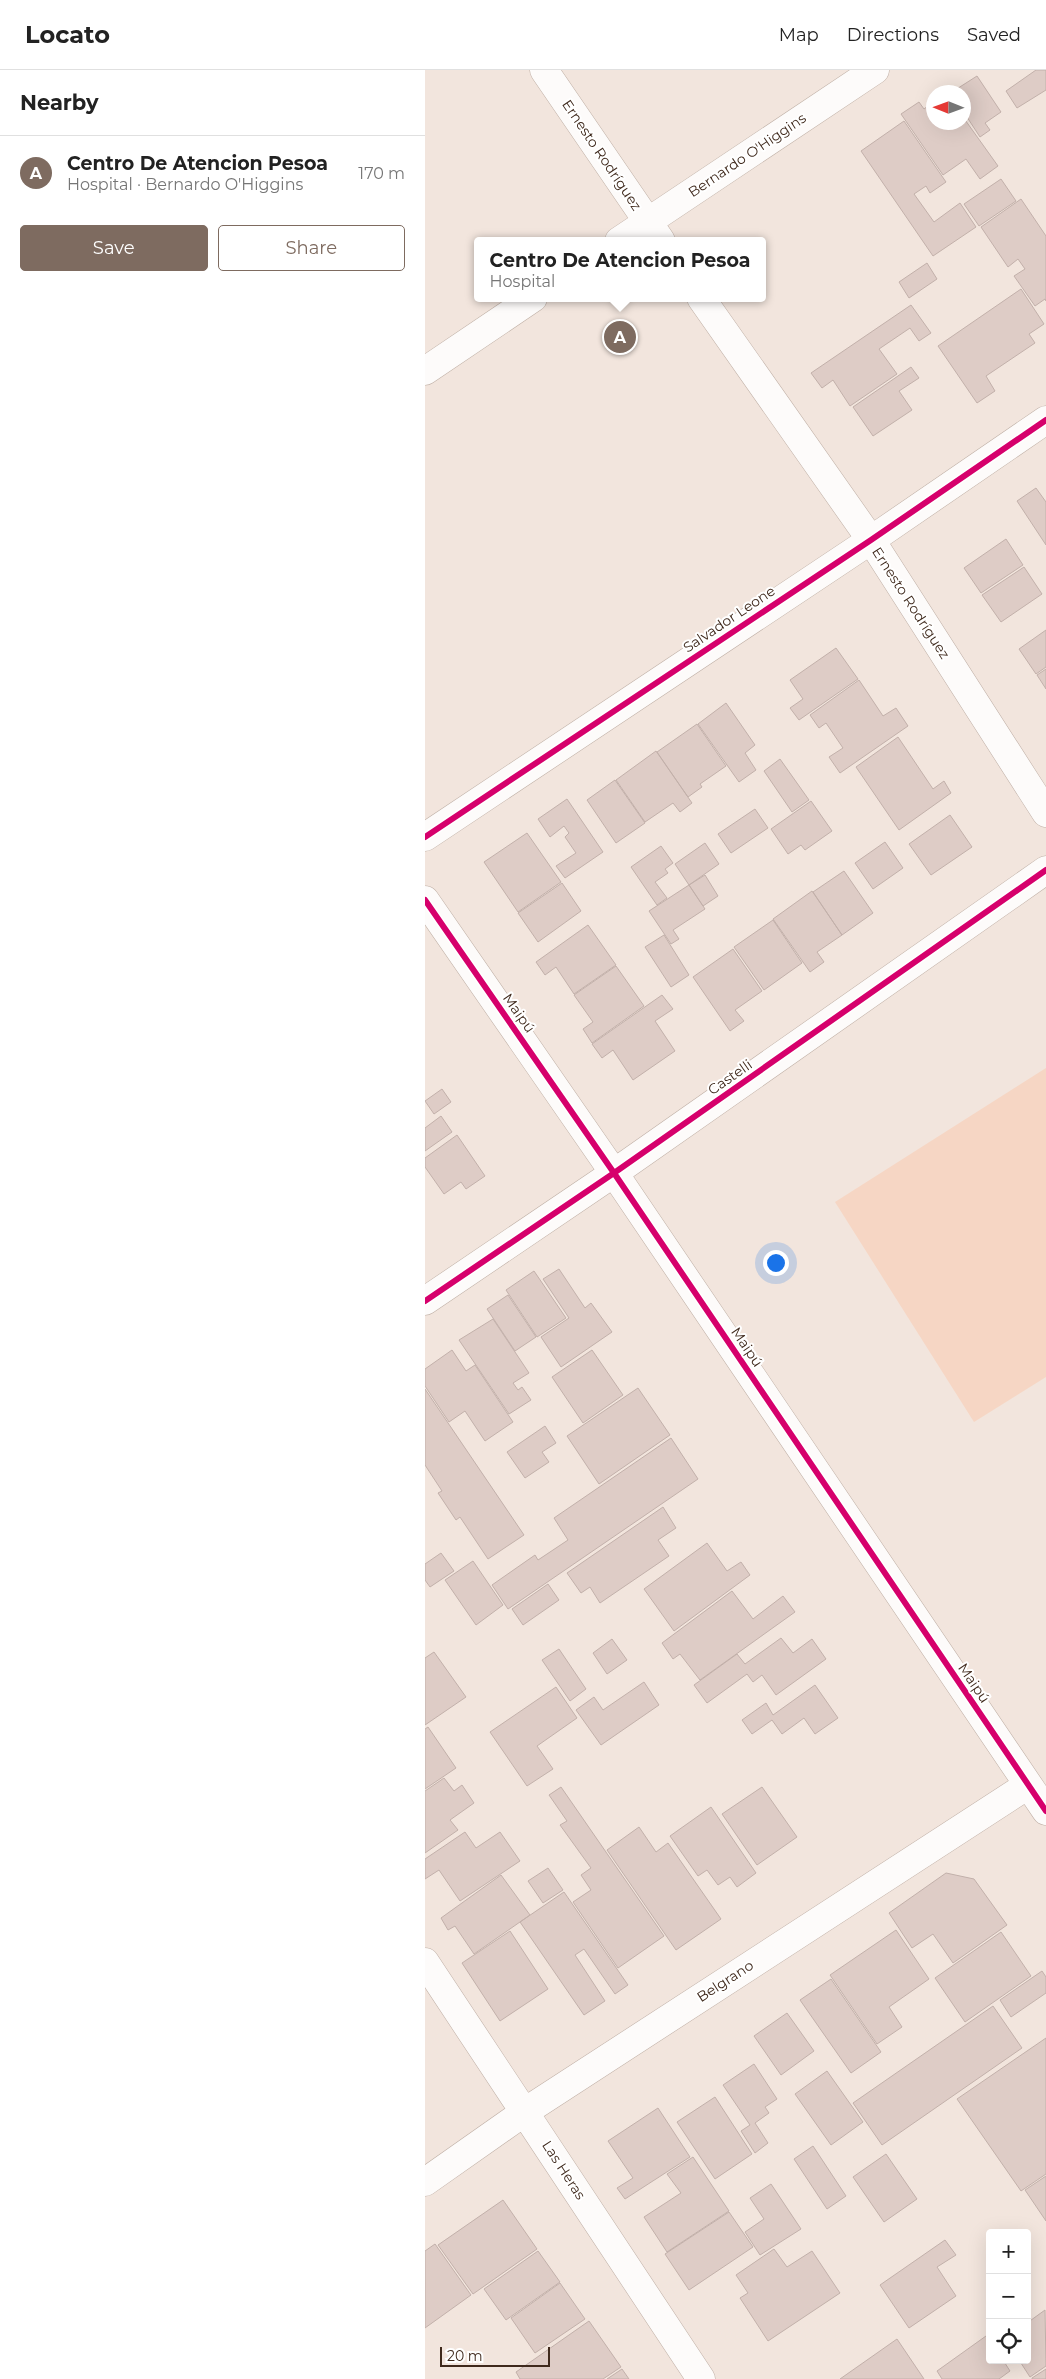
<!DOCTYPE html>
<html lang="en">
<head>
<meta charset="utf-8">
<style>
	:root { --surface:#fff; --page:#f6f6f6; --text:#222; --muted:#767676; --line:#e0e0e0; --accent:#7e6b60 }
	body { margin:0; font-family:Montserrat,sans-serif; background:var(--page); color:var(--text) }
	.controls { position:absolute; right:15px; bottom:15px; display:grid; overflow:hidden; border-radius:5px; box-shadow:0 5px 20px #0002 }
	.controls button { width:45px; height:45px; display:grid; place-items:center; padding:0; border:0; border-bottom:1px solid var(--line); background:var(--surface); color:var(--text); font:25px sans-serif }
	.compass { position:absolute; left:501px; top:15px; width:45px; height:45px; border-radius:50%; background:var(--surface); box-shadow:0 5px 20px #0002; rotate:271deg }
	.scale { position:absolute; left:15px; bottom:12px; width:110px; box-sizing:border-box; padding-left:5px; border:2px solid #3f291c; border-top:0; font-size:14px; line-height:18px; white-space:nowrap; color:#3f291c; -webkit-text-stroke:4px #fff; paint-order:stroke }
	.you { position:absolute; left:350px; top:1192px; width:18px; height:18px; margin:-12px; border:4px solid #fff; border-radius:50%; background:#1a73e8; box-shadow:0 0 0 8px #1a73e833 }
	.badge { display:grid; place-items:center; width:32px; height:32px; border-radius:50%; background:var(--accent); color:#fff; font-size:16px; font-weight:700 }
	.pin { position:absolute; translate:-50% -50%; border:2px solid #fff; box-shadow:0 1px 5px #0006 }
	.popup { position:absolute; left:49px; top:167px; width:292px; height:65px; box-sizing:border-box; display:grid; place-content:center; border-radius:5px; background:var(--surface); filter:drop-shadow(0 1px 4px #0005); font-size:16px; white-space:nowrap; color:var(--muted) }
	.popup b { font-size:19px; color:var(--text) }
	.popup::after { content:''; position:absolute; left:50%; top:100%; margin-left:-10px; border:10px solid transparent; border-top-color:var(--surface) }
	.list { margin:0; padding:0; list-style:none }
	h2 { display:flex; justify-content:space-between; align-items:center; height:65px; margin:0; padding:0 20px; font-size:21px }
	h2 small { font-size:16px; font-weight:400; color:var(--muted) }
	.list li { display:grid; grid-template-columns:32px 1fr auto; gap:15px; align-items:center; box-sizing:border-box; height:75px; padding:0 20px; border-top:1px solid var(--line) }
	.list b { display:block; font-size:19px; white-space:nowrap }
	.list p { margin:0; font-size:16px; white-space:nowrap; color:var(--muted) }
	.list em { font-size:16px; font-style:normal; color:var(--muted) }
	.actions { display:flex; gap:10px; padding:15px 20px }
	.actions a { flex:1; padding:11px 0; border:1px solid var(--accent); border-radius:5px; text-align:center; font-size:18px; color:var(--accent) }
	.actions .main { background:var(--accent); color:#fff }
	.icon { flex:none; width:28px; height:28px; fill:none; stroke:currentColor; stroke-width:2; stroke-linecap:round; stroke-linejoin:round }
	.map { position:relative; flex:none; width:621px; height:2309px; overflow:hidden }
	header { display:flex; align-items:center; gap:30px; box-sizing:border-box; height:70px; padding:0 25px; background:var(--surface); border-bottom:1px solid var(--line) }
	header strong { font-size:24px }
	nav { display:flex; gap:28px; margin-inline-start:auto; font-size:18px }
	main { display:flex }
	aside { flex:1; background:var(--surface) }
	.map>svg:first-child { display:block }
	.green { fill:#f6d6c4 }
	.building { fill:#deccc6; stroke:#c2b0aa }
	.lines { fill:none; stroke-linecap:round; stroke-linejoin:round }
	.minor-casing { stroke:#bfafa5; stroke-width:29 }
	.minor { stroke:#fdfbfa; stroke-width:28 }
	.cycleway-casing { stroke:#fff; stroke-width:9 }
	.cycleway { stroke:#d6006c; stroke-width:6 }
	.labels { text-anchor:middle; stroke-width:4; stroke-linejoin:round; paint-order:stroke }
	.street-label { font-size:14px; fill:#3f291c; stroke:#fff }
</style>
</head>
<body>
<header>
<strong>Locato</strong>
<nav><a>Map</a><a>Directions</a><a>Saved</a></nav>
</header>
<main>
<aside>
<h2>Nearby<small></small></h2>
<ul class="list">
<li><span class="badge">A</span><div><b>Centro De Atencion Pesoa</b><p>Hospital · Bernardo O'Higgins</p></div><em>170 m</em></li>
</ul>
<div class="actions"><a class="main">Save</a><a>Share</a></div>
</aside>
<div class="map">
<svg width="621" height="2309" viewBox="0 0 621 2309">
	<rect width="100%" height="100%" fill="#f2e5dd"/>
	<path class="green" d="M621 998V1307L549 1352 410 1132Z"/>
	<path class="building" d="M611 0H621V20L592 38 581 21Z
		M552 6 576 42 560 53 565 60 555 67 538 41V22H527Z
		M494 32 499 39 508 32V52H538V47L573 96 555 109 541 89 518 105 476 44Z
		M479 51 521 112 505 123 501 116 489 124 509 152 535 133 551 157 508 186 436 81Z
		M576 109 591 131 554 156 539 134Z
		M596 129 621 166V231L620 229 610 236 589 206 600 199 593 189 583 197 556 157Z
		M502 193 512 209 484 228 474 212Z
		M596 219 619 254 604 264 610 273 561 306 570 321 552 333 513 276Z
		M486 235 506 263 494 271 485 258 454 279 472 304 425 336 408 310 397 318 386 303Z
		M486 297 494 308 474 321 487 340 448 366 428 337Z
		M611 418 621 432V475L592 431Z
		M581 469 598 495 556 523 539 498Z
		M599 497 617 524 576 552 557 525Z
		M621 560V597L611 604 594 579Z
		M411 578 433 609 374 650 365 638 378 629 365 610Z
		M621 599V619L612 605Z
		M434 610 458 646 471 638 483 656 415 703 404 687 418 678 401 653 394 658 385 645Z
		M301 633 330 675 320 683 331 700 314 712 273 654Z
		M272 654 301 696 275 714 277 717 263 727 232 682Z
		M473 667 508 719 519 711 526 723 474 760 431 697Z
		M231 681 267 733 255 742 248 733 220 752 191 710Z
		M355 689 384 730 367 742 339 701Z
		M190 710 220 753 191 773 162 730Z
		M142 729 178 782 140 808 131 796 151 783 140 767 144 763 139 756 125 767 113 749Z
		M386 731 407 761 380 780 376 775 363 784 346 759Z
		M330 739 343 758 306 783 293 764Z
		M525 745 547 777 506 805 484 774Z
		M102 763 136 812 93 842 59 792Z
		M460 772 478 798 448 819 430 793Z
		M280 773 294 794 264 815 250 794Z
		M236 776 248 793 240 799 243 803 230 812 242 828 232 835 206 797Z
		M419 801 448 843 417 865 388 822Z
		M280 805 293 826 278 836 264 815Z
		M137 813 156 841 113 872 93 843Z
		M264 815 280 839 248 860 254 869 246 874 224 841Z
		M387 821 417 865 392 882 399 892 385 902 348 849Z
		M348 850 377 893 339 920 309 877Z
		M163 855 191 895 149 924 131 897 120 905 111 892Z
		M239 865 264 905 246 917 220 877Z
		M308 879 337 921 310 940 319 951 305 961 268 907Z
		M191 896 219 936 167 973 158 959 168 952 149 925Z
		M237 925 248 939 230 951 250 981 208 1010 188 980 177 988 167 974Z
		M17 1019 26 1032 9 1044 0 1031Z
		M16 1046 27 1062 0 1081V1058Z
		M32 1065 60 1106 41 1119 36 1112 19 1124 0 1097V1088Z
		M134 1199 160 1238 166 1233 187 1262 136 1297 116 1267 144 1248 118 1209Z
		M109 1201 141 1248 112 1267 81 1220Z
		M83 1225 111 1267 90 1281 62 1239Z
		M68 1249 104 1303 88 1313 93 1320 97 1317 106 1330 84 1344 34 1270Z
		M27 1280 41 1301 50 1295 88 1352 60 1371 40 1341 24 1352 0 1316V1299Z
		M167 1280 198 1325 158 1353 127 1307Z
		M213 1318 245 1365 174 1414 142 1366Z
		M0 1319 99 1465 63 1489 35 1447 31 1450 13 1423 17 1421 0 1395Z
		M120 1356 131 1373 117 1382 124 1392 100 1408 82 1382Z
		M246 1368 273 1409 83 1539 67 1515 110 1485 113 1490 143 1470 129 1448Z
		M238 1437 251 1458 233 1470 244 1486 175 1533 165 1517 156 1523 142 1503Z
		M282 1473 302 1501 316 1492 325 1505 249 1561 219 1519Z
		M16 1483 29 1501 5 1517 0 1510V1494Z
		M48 1491 78 1535 51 1555 20 1510Z
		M123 1514 134 1530 98 1555 87 1539Z
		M307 1521 328 1549 358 1526 370 1542 275 1610 255 1584 248 1589 237 1573Z
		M356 1568 368 1583 387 1569 401 1589 351 1625 337 1605 328 1612 322 1604 282 1633 269 1615 312 1584 320 1594Z
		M187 1569 202 1590 182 1604 168 1583Z
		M134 1579 161 1619 145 1631 117 1590Z
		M9 1582 41 1627 0 1655V1588Z
		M219 1612 234 1635 176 1675 151 1640 169 1627 178 1640Z
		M390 1615 413 1648 390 1664 379 1648 357 1664 347 1650 327 1664 317 1650 341 1633 348 1645Z
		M131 1617 152 1648 112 1676 128 1699 102 1716 65 1662Z
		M3 1657 31 1698 0 1719V1659Z
		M19 1708 29 1721 37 1715 49 1733 25 1750 33 1760 0 1783V1721Z
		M136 1717 239 1866 193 1898 148 1832 166 1820 156 1805 166 1798 135 1755 142 1751 124 1725Z
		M337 1717 372 1767 332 1795 297 1744Z
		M286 1737 331 1803 312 1817 305 1807 293 1815 282 1800 273 1806 245 1766Z
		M214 1757 231 1782 243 1773 296 1849 251 1880 182 1780Z
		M40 1762 51 1778 75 1762 95 1791 35 1831 14 1800 0 1809V1789Z
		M123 1798 138 1820 118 1833 103 1811Z
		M521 1803 549 1809 582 1855 528 1893 508 1864 487 1878 464 1843Z
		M76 1805 105 1845 49 1884 30 1856 23 1860 16 1848Z
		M139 1822 203 1915 190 1924 159 1879 150 1885 180 1931 159 1945 95 1852Z
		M471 1860 504 1909 464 1937 477 1957 452 1974 405 1905Z
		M85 1861 123 1919 75 1951 37 1893Z
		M576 1862 606 1906 540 1952 510 1908Z
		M617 1901 621 1907V1923L586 1947 575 1930Z
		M406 1909 456 1982 426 2003 375 1930Z
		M568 1936 597 1978 457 2075 428 2033Z
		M362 1943 389 1981 356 2005 329 1966Z
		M621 1968V2104L596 2121 532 2029Z
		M329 1994 352 2029 340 2037 344 2043 330 2053 343 2073 330 2083 316 2061 325 2055 298 2015Z
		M402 2001 438 2052 406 2075 370 2024Z
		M290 2027 327 2084 290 2109 252 2052Z
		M233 2038 265 2087 200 2129 192 2118 208 2108 183 2071Z
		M388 2076 421 2126 402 2139 369 2089Z
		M461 2084 492 2129 459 2152 428 2107Z
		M268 2087 304 2141 242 2182 219 2147 256 2123 242 2104Z
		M621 2106V2151L600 2120Z
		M346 2114 376 2159 335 2185 320 2162 339 2149 325 2128Z
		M78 2130 112 2179 48 2224 13 2175Z
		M304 2142 328 2177 264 2220 240 2184Z
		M520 2170 531 2185 512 2197 531 2226 484 2258 455 2215Z
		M10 2174 46 2225 0 2258V2181Z
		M349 2179 362 2197 387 2181 415 2223 343 2271 315 2228 323 2223 311 2205Z
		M113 2181 135 2212 81 2250 59 2219Z
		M135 2213 160 2249 110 2283 86 2248Z
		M620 2240 621 2296 605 2307 594 2290H602V2253Z
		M164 2251 196 2297 178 2309H95L91 2302Z
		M561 2266 565 2272V2290H578L585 2301 574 2309H517L512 2301Z
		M472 2269 499 2309H415Z
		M197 2299 204 2309H182Z
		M621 2299V2309H607V2308Z"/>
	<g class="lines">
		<g class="minor-casing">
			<path id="minor" d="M119 0 236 171
				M194 171 450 0
				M276 228 446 470 621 743
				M0 301 108 228
				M0 767 446 470 621 350
				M0 830 189 1103 621 1741
				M0 1231 189 1103 621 800
				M0 1892 276 2309
				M0 2112 101 2041 603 1715"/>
		</g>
		<use href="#minor" class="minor"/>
		<g class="cycleway-casing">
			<path id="cycleway" d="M0 767 446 470 621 350
				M0 830 189 1103 621 1741
				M0 1231 189 1103 621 800"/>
		</g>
		<use href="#cycleway" class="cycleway"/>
	</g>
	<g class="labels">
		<g class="street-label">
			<text transform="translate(177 85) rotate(56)" y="5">Ernesto Rodríguez</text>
			<text transform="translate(322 85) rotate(-34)" y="5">Bernardo O'Higgins</text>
			<text transform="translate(486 533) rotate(57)" y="5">Ernesto Rodríguez</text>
			<text transform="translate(304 549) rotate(-34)" y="5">Salvador Leone</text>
			<text transform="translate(94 943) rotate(55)" y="5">Maipú</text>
			<text transform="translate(305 1007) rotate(-35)" y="5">Castelli</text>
			<text transform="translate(322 1277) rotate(56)" y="5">Maipú</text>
			<text transform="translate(549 1613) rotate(56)" y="5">Maipú</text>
			<text transform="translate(300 1911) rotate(-33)" y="5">Belgrano</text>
			<text transform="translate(139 2100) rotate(57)" y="5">Las Heras</text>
		</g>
	</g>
</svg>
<div class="controls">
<button>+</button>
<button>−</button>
<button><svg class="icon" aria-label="locate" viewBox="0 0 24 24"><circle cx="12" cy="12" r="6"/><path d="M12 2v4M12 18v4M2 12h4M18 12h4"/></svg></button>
</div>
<svg class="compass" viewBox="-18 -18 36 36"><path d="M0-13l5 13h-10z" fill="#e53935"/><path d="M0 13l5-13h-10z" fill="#767676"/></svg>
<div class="scale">20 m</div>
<div class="you"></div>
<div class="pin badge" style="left:195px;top:267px">A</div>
<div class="popup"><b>Centro De Atencion Pesoa</b>Hospital</div>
</div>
</main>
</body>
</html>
